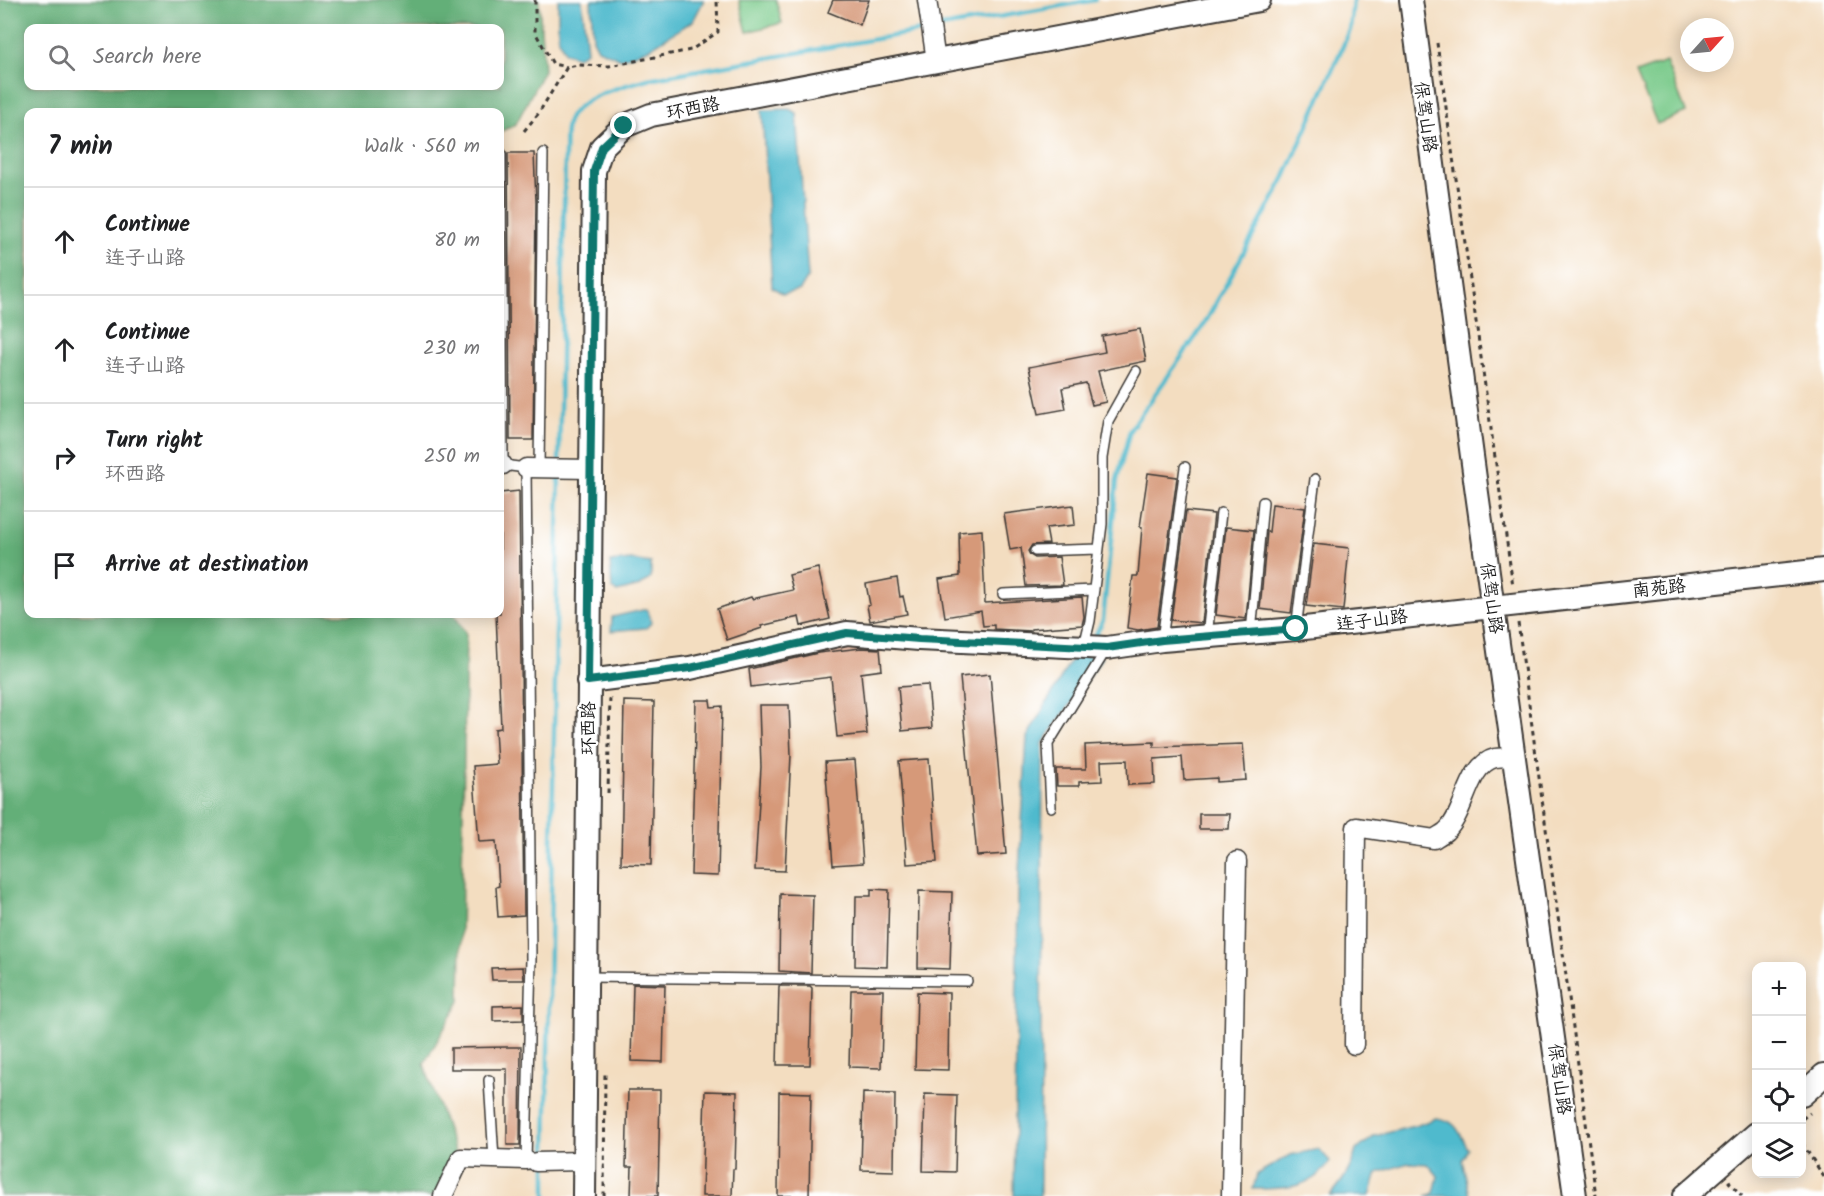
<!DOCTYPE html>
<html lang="en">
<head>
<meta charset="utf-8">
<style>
	:root { --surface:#fff; --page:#f6f6f6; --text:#202124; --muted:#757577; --line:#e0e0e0 }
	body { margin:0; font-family:Kalam,"LXGW WenKai TC",sans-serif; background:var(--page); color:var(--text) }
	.controls { position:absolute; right:18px; bottom:18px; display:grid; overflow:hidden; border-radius:12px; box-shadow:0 3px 15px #0003 }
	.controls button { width:54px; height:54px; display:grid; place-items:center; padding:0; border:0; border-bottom:2px solid var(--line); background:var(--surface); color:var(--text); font:30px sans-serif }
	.compass { position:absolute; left:1680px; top:18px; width:54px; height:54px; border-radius:50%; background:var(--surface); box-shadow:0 3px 15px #0003; rotate:63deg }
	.stop { position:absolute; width:18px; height:18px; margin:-14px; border:4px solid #0f766e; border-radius:50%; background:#fff }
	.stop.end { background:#0f766e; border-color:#fff; box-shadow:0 2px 6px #0008 }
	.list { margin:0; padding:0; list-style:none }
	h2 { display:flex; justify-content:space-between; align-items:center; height:78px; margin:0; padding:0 24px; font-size:26px }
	h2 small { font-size:20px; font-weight:400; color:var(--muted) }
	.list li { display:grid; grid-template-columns:39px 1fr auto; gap:18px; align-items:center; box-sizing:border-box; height:108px; padding:0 24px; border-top:2px solid var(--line) }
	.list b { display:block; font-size:22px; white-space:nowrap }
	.list p { margin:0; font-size:20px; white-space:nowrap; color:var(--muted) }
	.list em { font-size:20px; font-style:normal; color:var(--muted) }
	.icon { flex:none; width:33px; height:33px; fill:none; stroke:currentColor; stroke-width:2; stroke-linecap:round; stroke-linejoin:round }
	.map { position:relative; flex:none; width:1824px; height:1196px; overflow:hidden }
	.search { position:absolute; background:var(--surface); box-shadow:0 3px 15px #0003; left:24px; top:24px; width:480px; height:66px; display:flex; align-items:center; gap:15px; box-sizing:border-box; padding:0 21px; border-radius:12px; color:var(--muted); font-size:22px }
	.panel { position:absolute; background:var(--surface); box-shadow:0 3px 15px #0003; left:24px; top:108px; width:480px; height:510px; border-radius:12px }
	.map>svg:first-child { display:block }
	.green { fill:#7bcb8c; stroke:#4c7454; stroke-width:1.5 }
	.forest { fill:#64af78; stroke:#40664a; stroke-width:1.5; fill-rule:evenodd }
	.water { fill:#50bacd; stroke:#366b74; stroke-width:1.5 }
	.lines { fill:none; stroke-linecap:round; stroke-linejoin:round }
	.stream { stroke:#50bacd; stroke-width:4.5 }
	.building { fill:#d69979 }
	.service-casing { stroke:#3c3935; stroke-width:12 }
	.minor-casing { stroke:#3c3935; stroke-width:21 }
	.tertiary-casing { stroke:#3c3935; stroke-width:26 }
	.path { stroke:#3c3935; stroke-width:3; stroke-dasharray:4.5 4.5; stroke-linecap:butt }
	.service { stroke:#fff; stroke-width:9 }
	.minor { stroke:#fff; stroke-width:18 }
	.tertiary { stroke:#fff; stroke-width:22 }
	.route { stroke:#0f766e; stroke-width:8 }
	.labels { text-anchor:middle; stroke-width:4.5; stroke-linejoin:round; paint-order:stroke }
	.street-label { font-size:18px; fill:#1c1c1c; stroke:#fff }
</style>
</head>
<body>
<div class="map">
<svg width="1824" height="1196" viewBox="0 0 1824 1196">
	<rect width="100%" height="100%" fill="#fff"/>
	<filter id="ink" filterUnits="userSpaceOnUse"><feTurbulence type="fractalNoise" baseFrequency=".0167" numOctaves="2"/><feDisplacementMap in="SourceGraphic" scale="12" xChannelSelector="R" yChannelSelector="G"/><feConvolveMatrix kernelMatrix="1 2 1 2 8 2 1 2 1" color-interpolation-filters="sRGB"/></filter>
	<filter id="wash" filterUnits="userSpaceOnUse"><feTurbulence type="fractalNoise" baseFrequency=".008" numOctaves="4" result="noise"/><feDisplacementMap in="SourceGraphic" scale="24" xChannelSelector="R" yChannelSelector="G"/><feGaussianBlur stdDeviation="1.35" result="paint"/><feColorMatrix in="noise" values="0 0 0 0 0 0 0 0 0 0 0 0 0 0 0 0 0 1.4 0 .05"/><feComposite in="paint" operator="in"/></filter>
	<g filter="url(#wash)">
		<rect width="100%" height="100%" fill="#f3ddc0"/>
		<path class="green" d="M739 0H776L782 23 747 32Z
			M1666 62 1686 112 1657 124 1636 73Z"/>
		<path class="forest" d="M0 0H539L544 70 516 124 500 132V112H28V614H454L466 634 460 1001 424 1064 456 1155 437 1196H0ZM28 28H500V86H28Z"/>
		<path class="water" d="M558 0H582L587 51 578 57 565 53 558 37Z
			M591 0H704L693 21 648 49 621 59 598 49 593 39Z
			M789 109 797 113 808 277 800 290 783 294 772 287 762 110Z
			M631 560 651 563V578L640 586 617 592 612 589 610 562Z
			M647 609 651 623 646 628 611 631 612 617Z
			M1074 655 1103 657 1043 743 1040 1196H1014L1018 888 1027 737Z
			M1436 1118C1457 1120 1459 1132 1468 1149L1462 1160 1470 1196H1426L1434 1193 1438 1176 1428 1164 1409 1163 1377 1173 1370 1196H1330C1343 1181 1351 1169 1356 1150L1375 1136 1418 1125Z
			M1319 1149 1330 1161C1314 1189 1282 1189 1253 1189L1257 1174 1290 1155Z"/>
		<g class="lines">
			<path class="stream" d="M936 28 1095 0
				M559 464 565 154C566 144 564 130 568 121 578 96 624 86 648 79L927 30
				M1093 640 1103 620 1117 480 1130 430 1204 325 1285 177 1350 30 1353 0
				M546 1157 559 473
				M546 1196V1166"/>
		</g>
		<g id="blocks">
			<path class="building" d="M833 0H869L860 25 828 12Z
				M508 153H534L536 202 533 440H510Z
				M1140 329 1146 361 1098 371 1106 402 1092 405 1086 383 1062 388 1066 409 1039 414 1029 367 1105 352 1102 336Z
				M1148 473 1177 477 1157 627 1138 630 1127 628 1133 576H1138L1142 527H1140Z
				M519 491 524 915 498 917 496 887 499 886 496 841 479 842 473 766 497 764 495 729 501 728 496 614H500V493Z
				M1272 504 1305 508 1291 613 1260 609 1267 532H1269Z
				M1073 505 1075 525 1046 528 1049 544 1032 545 1028 551 1030 555 1035 558 1059 557 1063 585 1026 586 1021 548 1010 550 1004 514Z
				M1186 511 1214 514 1202 623 1171 620Z
				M1226 527 1254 530 1246 619 1216 615Z
				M982 530 985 603 1082 597 1084 617 1082 625 1031 629V631L994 629V625L983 626 981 611 945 617 939 579 960 576 959 532Z
				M1314 544 1349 548 1343 610 1306 606Z
				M818 568 830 619 801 626 799 617 761 626 762 628 727 640 717 609 751 597 752 599 793 590 789 575Z
				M897 578 900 597 903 596 907 614 870 621 867 606 870 605 866 584Z
				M861 648 880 649 882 670 861 673 867 734 837 737 831 677 751 687 749 669 818 653Z
				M990 674 1006 854 977 856 960 677Z
				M928 685 932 728 902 731 898 687Z
				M696 700H710L711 707 722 706 718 876 691 875Z
				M624 701 654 702 651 865 621 864Z
				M759 705H789L791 755 785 871 755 870 761 767Z
				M1154 742V747L1243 744 1246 780 1217 782V778L1184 780 1182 757 1154 759 1155 784 1128 785 1127 760 1101 761 1102 781 1079 782V786H1057L1056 769H1086L1085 745Z
				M929 759 937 862 907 864 899 761Z
				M855 760 863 863 833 865 825 762Z
				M1199 814H1230L1229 829H1199Z
				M871 889 889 890 887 967 855 966 856 896H871Z
				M919 891 952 892 950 969 918 968Z
				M780 894 813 895 811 973 779 971Z
				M523 967 524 980H492L491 968Z
				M633 984 665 985 663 1062 631 1061Z
				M779 986H810L812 988 810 1065H777Z
				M851 990H883L881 1068 849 1067Z
				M917 992 949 993 948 1070 915 1069Z
				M523 1005V1020L493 1021V1006Z
				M508 1047H521L520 1145H507V1069H451V1048Z
				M628 1090H660L658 1196H631L632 1167H626Z
				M705 1091 737 1092 735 1169H733L732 1196H702Z
				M779 1092 811 1093 809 1196H778Z
				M863 1093 895 1094 894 1171 861 1170Z
				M925 1094 957 1095 955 1172 923 1171Z"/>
		</g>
	</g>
	<g filter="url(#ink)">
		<use href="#blocks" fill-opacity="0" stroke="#3c3935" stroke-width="1.5"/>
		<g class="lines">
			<g class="service-casing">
				<path id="service" d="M501 153 503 465 526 468 531 958 526 1160H528
					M539 468 543 153
					M1035 551 1099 549
					M1003 594 1094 590
					M1296 629 1315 479
					M1251 633 1263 502
					M1207 636 1221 513
					M1162 640 1185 467
					M1084 646 1090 621 1102 524V458L1108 421 1136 371
					M1051 807 1048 744 1106 650
					M586 977 967 981
					M489 1080 494 1159"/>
			</g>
			<g class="minor-casing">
				<path id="minor" d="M927 0 936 61
					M500 465H503
					M526 468 591 469
					M1354 1045 1356 827 1434 839C1438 836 1443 834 1446 831 1466 813 1467 765 1495 758 1501 757 1509 758 1514 758
					M536 1162 584 1161
					M443 1196 461 1158 526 1160
					M1231 1196 1237 861"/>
			</g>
			<g class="tertiary-casing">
				<path id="tertiary" d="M1411 0 1476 486 1575 1196
					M588 681 690 668 847 633 919 639 1107 648 1162 640 1296 629 1824 570
					M1802 1095 1824 1075
					M584 1196 594 171 602 147 624 126 651 115 1259 0
					M1685 1196 1756 1134"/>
			</g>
			<path class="path" d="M535 0V32L553 64 567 67
				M1437 43 1513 586
				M524 131 538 114 567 67 579 65 609 66 691 50 718 32 717 0
				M1518 623 1596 1196
				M608 793 610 695
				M1802 1119 1810 1113
				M1802 1143 1824 1177
				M1731 1181 1729 1182 1742 1196
				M604 1196 605 1070"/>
			<use href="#service" class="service"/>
			<use href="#minor" class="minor"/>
			<use href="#tertiary" class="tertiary"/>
		</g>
	</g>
	<g class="lines" filter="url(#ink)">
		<path class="route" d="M624 126 602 147 594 171 588 681 690 668 847 633 919 639 1107 648 1162 640 1296 629"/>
	</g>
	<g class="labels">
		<g class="street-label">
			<text transform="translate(693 108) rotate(-11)" y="6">环西路</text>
			<text transform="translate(1426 117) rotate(82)" y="6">保驾山路</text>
			<text transform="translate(1659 588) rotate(-6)" y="6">南苑路</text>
			<text transform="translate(1492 598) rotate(82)" y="6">保驾山路</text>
			<text transform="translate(1372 620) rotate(-7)" y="6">连子山路</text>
			<text transform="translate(588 728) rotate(-90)" y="6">环西路</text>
			<text transform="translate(1560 1079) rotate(82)" y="6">保驾山路</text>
		</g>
	</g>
</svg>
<div class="controls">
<button>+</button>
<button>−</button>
<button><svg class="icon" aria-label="locate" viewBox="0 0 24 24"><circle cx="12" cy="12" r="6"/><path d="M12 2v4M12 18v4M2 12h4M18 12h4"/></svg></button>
<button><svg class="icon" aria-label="layers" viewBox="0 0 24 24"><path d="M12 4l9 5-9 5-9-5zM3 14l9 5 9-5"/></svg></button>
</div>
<svg class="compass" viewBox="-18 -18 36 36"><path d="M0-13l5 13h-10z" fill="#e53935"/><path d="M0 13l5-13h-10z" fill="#757577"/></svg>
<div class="stop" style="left:1296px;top:629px"></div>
<div class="stop end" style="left:624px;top:126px"></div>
<div class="search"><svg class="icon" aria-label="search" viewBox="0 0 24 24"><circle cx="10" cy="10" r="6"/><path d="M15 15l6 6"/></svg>Search here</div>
<section class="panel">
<h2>7 min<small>Walk · 560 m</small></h2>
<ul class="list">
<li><svg class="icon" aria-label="ahead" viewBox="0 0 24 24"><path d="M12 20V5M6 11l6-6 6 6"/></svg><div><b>Continue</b><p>连子山路</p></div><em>80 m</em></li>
<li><svg class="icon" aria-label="ahead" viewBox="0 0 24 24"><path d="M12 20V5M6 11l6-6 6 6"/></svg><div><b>Continue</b><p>连子山路</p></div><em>230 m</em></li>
<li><svg class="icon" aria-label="right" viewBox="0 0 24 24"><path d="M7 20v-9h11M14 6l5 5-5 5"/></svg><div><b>Turn right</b><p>环西路</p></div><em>250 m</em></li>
<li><svg class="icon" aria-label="arrive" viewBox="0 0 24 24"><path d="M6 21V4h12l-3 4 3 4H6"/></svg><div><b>Arrive at destination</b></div></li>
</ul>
</section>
</div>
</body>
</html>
